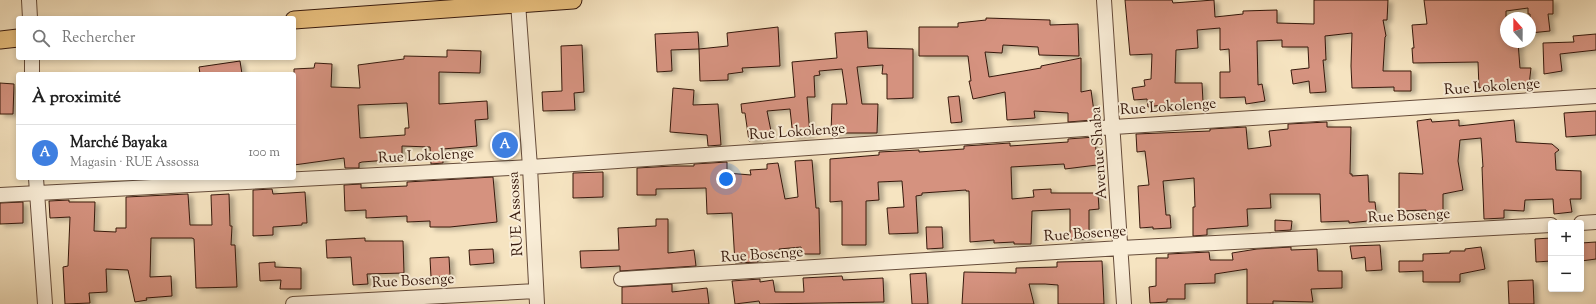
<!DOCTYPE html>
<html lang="fr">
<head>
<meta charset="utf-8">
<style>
	:root { --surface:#fff; --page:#f6f6f6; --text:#222; --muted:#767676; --line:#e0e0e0; --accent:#8f2418 }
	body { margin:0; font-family:"Sorts Mill Goudy",serif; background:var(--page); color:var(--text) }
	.controls { position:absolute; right:12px; bottom:12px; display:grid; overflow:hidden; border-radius:4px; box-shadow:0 2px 6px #0003 }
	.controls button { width:36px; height:36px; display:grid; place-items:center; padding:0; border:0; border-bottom:1px solid var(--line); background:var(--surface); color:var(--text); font:20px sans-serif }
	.compass { position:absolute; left:1500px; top:12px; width:36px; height:36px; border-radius:50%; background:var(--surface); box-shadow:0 2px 6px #0003; rotate:339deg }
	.you { position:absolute; left:726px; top:179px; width:14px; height:14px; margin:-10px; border:3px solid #fff; border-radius:50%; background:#1a73e8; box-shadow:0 0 0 6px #1a73e833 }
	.badge { display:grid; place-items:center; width:26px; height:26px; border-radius:50%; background:var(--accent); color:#fff; font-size:13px; font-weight:700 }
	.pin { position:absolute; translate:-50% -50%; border:2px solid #fff; box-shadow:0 1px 4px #0006 }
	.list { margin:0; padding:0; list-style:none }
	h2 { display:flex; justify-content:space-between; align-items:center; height:52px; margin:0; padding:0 16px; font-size:17px }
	h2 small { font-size:13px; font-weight:400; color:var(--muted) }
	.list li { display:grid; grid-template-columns:26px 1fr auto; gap:12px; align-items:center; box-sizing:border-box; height:56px; padding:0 16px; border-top:1px solid var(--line) }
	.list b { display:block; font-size:15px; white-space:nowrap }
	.list p { margin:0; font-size:13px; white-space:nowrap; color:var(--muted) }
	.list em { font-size:13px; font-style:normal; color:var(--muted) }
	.icon { flex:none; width:22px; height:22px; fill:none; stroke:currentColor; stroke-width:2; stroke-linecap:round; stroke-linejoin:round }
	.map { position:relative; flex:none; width:1596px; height:304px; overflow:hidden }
	.search { position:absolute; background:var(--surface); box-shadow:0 2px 6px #0003; left:16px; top:16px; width:280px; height:44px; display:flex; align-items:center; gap:10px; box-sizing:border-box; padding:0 14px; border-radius:4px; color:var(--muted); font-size:15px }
	.panel { position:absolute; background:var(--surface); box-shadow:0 2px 6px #0003; left:16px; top:72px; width:280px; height:108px; border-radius:4px }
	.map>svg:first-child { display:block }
	.building { fill:#d5927f; stroke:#36190d; fill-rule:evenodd; filter:url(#shadow) }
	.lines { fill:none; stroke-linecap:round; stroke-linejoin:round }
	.minor-casing { stroke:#664c3a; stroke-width:16 }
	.major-casing { stroke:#36190d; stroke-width:19 }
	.minor { stroke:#f9edd7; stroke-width:14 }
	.major { stroke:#ebc280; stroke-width:17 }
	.labels { text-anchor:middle; stroke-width:4; stroke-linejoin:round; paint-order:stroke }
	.street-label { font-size:15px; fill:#36190d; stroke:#f9edd7 }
</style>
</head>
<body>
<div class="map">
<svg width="1596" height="304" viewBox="0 0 1596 304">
	<defs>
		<filter id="shadow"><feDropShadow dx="4.5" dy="2.5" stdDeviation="2" flood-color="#0004"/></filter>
	</defs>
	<rect width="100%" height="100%" fill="#f6e4c1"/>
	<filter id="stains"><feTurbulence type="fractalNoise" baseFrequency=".005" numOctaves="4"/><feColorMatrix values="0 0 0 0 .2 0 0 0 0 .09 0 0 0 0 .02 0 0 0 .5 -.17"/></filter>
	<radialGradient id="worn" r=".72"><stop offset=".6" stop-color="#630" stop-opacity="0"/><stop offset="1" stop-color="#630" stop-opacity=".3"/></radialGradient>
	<path class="building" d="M1125 0H1172L1173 3 1214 0 1215 17 1243 14V11L1277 10V23L1314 24V0H1388L1387 20H1383L1386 36 1385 37 1383 71H1411V91H1394V87L1352 88 1351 66 1352 33 1325 36 1326 60H1323L1326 92 1310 93 1309 81 1293 84 1291 70 1309 68 1308 47H1282V40L1257 41 1258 85 1262 84 1265 101 1246 104 1245 97 1220 98V72H1230L1229 49 1220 50V28L1197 30 1198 48 1176 50 1175 83H1202L1203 102 1184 103V109L1169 110 1168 104 1148 107 1147 99 1134 100 1132 88 1145 86 1144 80 1151 79 1152 54 1130 55Z
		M1424 0H1553V14H1548L1550 31 1530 33V14H1528V8L1506 11V42H1518L1520 68H1531L1529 85 1479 88 1478 62 1413 63 1412 48H1414L1412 25 1427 24Z
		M986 18 1050 20V25L1078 24 1079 56 1039 55 1038 47 1003 45 1002 53 985 52 989 77 1041 68V66L1081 58V92L1091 90 1095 119 1094 120 1068 122V113L1034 111 1035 118 1007 120 1005 92 973 99 969 81H971L968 56H919V27H958V23L986 20Z
		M778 27 780 66 742 68 743 72 728 74V80L700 81 699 49 728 46 727 33Z
		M867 31 868 48 913 49V98L887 99V74H882L883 65 857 67 862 104H878L877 133H831L832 104H847L842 69 819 71 820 75 814 76 815 97H807L810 135 793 137 790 109 767 111 772 136 749 141 745 113H742L741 104 795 97 792 62 837 58 835 33Z
		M698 32 699 49 671 50 672 71 657 72 655 34Z
		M1596 34V50L1560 54 1562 71 1544 74 1543 43 1574 42 1573 36Z
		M582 45 584 92 574 93 575 110 543 111 542 92 562 91 561 46Z
		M447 50 481 51 480 73 439 72V104L487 101 488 119 475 120 477 146 443 149V163L431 164 430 147 402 146V159L362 162 359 163V168H345L344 158 294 165V69L314 68 315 63 332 64 331 87 360 88 358 65 404 59V56L447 57ZM407 103 409 128H405V135L360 138 358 105Z
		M240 61 242 74H200L199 67Z
		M0 83 14 84 13 114H0Z
		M673 88 694 90 693 105 718 104 721 145 708 146 707 135 670 132Z
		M959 96 962 122 951 123 948 97Z
		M1596 111V135L1566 137 1564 113Z
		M1431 119 1432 122 1459 120V126L1514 120 1516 142 1552 144 1559 150 1555 153 1556 170 1581 171V199H1570L1572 212 1554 214 1553 199 1525 200 1524 211 1504 210V218L1484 219 1482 167H1483L1481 138 1460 140 1458 161 1463 190 1443 194V218H1426V210L1399 211V173L1423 174 1417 121Z
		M1327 122V127H1351L1350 174H1352V176L1368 175 1369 202H1375L1377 220 1349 223V221L1321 222 1320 194H1270L1271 208 1247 209 1248 226 1207 229V235L1193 236V207H1195L1194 178 1163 181 1166 215H1170L1171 228 1153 229V227L1140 228 1138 186 1149 185 1145 151 1137 152 1136 134 1210 131V129L1246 127 1248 149 1271 146 1269 131 1288 129V124Z
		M1095 137 1097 165 1065 169 1064 164 1011 167 1012 199 1034 197 1033 190 1051 189V193H1098L1099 209 1089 210V239L1070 240V209L1032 211 1031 244H1014V242L994 243V240L970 242 969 191H966V190L922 193V195L916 196 918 233 889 234 887 208 904 207 902 181 878 182 879 200 866 201V245H842V201L830 202V159L879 155V152L919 150V152L964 149V146L980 145 1010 143V146L1068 142V139Z
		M812 160 816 208H819L820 254H802L801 247 779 249V257L757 258 758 262 735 263 732 213 707 214 706 188 656 189V195H637V168L673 166H694V164L727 162V173L751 175 750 170 767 169V164L778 163 785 199 798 197 795 161Z
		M603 172V197L573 198V173Z
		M493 177 497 222 450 227H430V221L407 222V216L366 218V210L345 211 344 185 361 184V188L407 186V182Z
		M272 189 273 194 305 192 307 223H302V225L273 227V235L253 236V190Z
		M188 194 190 225H212L211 195 229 194 230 226H232L231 245H235L237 287 196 288 194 239 192 238H151L150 277 171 276 172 296 146 298 147 300 135 302 128 270 106 269 107 292 89 293 90 303 65 304 63 267 68 266 70 217 50 218 49 201 69 200V202H95L94 231 116 232V228H126V197Z
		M23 202V223L0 224V203Z
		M656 219H668V253L694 250 696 266 620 271V266L581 268 580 251 619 250 618 228 656 226Z
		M1275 220 1292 221 1291 230 1275 231Z
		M926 227H942L943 248 927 249Z
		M365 238V241H403L404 273 367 274 368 284 353 285 351 257 327 258 326 240Z
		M1551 238V261L1536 262 1535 239Z
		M1596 242V259L1581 261V243Z
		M1380 245 1382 270 1366 271 1365 257 1352 259 1350 246Z
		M1291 247V250L1317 249 1318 271H1342V288L1311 289 1313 302 1273 301V304H1247V269L1215 274V283L1185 284V299H1167V302L1150 303 1149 287 1156 286V258H1168V254L1209 252 1210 260H1233L1232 253 1257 249Z
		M1481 247 1485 269 1460 274V282H1423V271L1399 272V261H1423V254L1450 253V251H1465V249Z
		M493 249 494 263 470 265 469 250Z
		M449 257 450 276 431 277 430 258Z
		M1102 261 1104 304H1058V285L1045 284H1029L1034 304H962L964 272 1016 273V268L1057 267V262Z
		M275 262V267L301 268V289H280L281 280 260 281 259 263Z
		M926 273 928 304H912L910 274Z
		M842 276 843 280 883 278 884 302 760 304 759 301 735 304 732 281 760 279V282L773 280 775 292H804L803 278Z
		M1533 280 1534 304H1509L1508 281Z
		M672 284V292L707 288 709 304H622V287Z"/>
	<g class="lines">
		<g class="minor-casing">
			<path id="minor" d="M29 0 30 18
				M1104 0 1124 304
				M518 3 530 167 537 304
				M32 58V74
				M36 178 45 304
				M0 195 530 167 1114 127 1596 96
				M1581 223 1596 222
				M621 279 1121 248 1551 225
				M293 304 536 291"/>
		</g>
		<g class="major-casing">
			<path id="major" d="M294 20 573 0
				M0 40 18 38"/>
		</g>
		<use href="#minor" class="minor"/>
		<use href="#major" class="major"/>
	</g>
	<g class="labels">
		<g class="street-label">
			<text transform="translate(1492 86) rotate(-4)" y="5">Rue Lokolenge</text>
			<text transform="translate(1168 106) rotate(-4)" y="5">Rue Lokolenge</text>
			<text transform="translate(797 131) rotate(-4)" y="5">Rue Lokolenge</text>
			<text transform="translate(1098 153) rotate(-94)" y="5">Avenue Shaba</text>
			<text transform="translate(426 155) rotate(-3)" y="5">Rue Lokolenge</text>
			<text transform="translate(515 214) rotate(-93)" y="5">RUE Assossa</text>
			<text transform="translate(1409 215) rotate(-3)" y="5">Rue Bosenge</text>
			<text transform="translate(1085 233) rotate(-4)" y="5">Rue Bosenge</text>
			<text transform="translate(762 254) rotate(-4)" y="5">Rue Bosenge</text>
			<text transform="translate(413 280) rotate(-3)" y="5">Rue Bosenge</text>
		</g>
	</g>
	<rect width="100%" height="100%" filter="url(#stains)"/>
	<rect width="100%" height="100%" fill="url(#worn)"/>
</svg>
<div class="controls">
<button>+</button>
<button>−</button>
</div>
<svg class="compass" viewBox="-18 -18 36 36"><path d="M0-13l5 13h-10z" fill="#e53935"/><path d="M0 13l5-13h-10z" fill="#767676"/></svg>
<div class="you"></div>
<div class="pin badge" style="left:505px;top:145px;background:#3f7fe0">A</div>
<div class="search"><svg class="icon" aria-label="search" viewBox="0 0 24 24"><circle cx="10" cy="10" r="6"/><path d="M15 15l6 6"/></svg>Rechercher</div>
<section class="panel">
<h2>À proximité<small></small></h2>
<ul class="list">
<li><span class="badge" style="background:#3f7fe0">A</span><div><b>Marché Bayaka</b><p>Magasin · RUE Assossa</p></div><em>100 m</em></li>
</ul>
</section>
</div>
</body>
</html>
